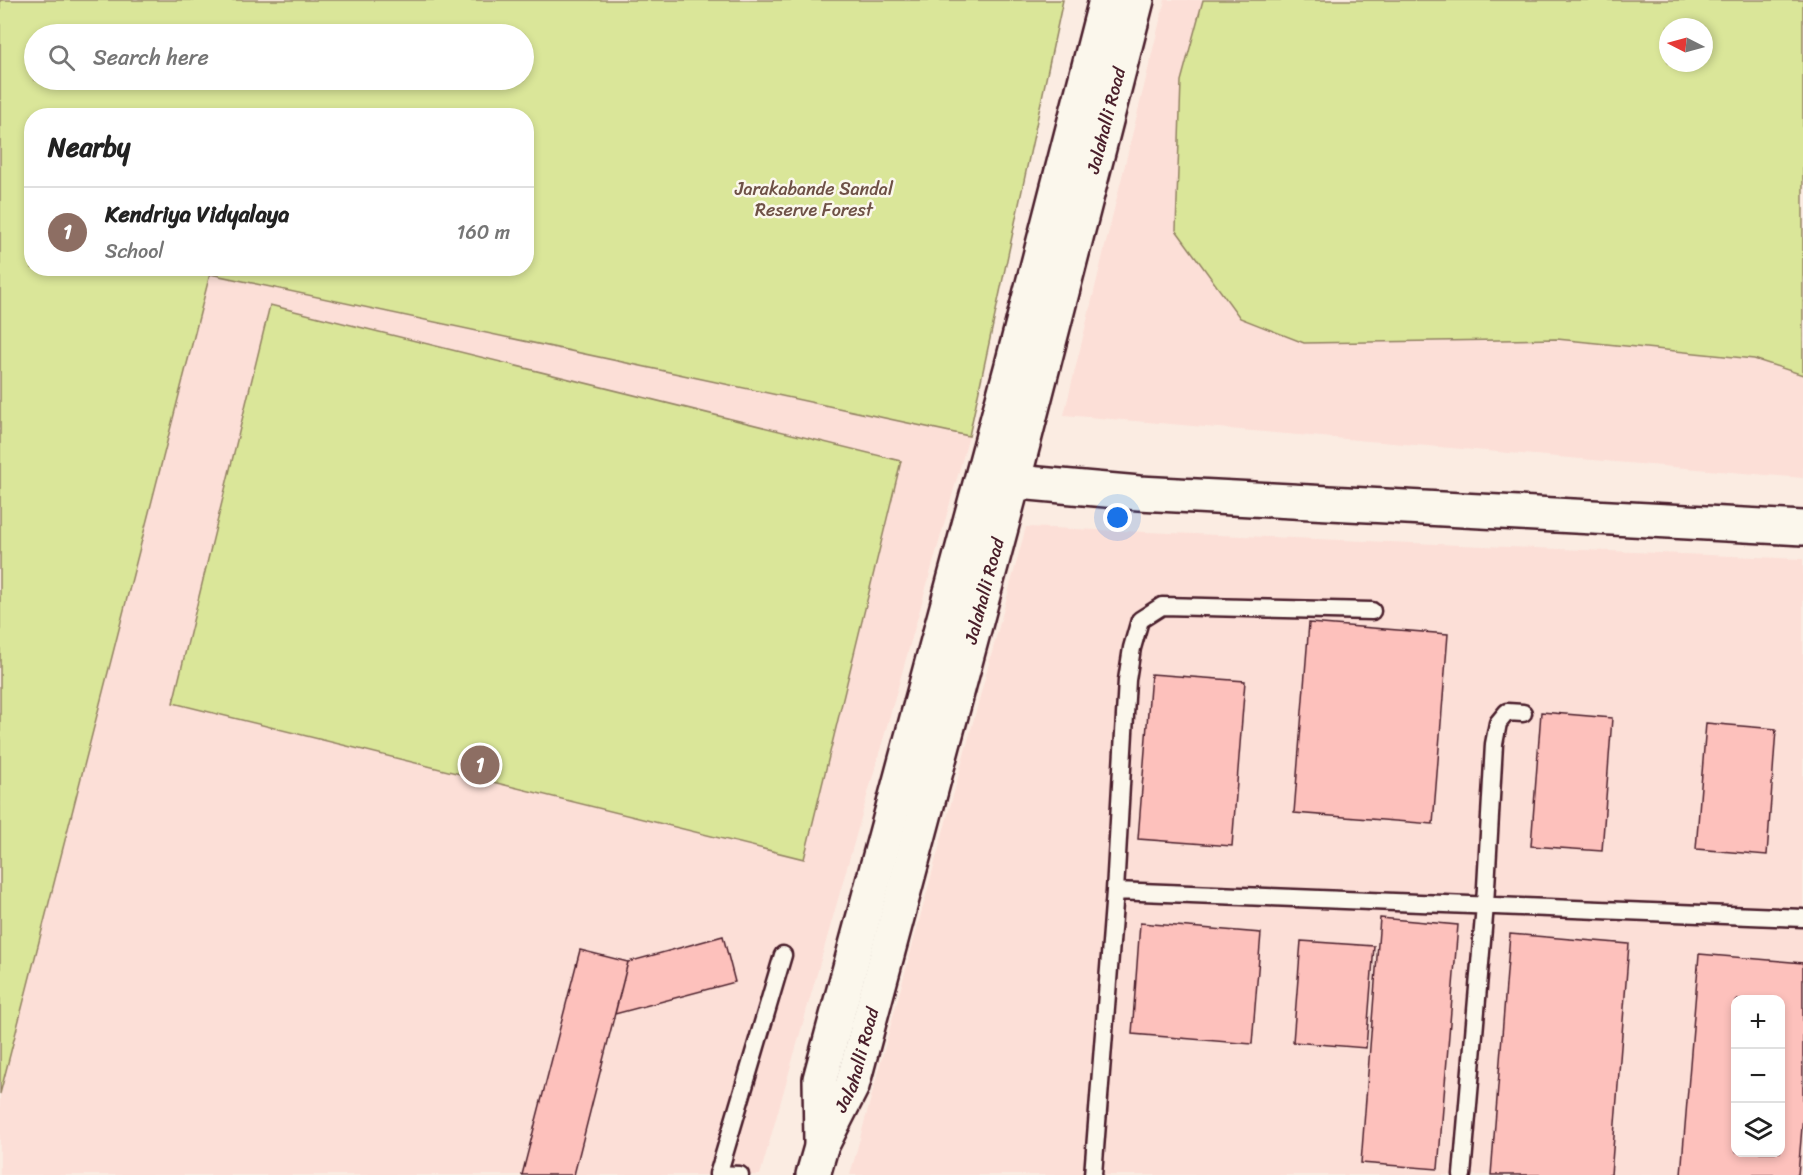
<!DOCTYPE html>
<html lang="en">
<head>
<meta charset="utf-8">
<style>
	:root { --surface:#fff; --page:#f2f2f2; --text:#222; --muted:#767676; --line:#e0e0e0; --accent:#2563eb }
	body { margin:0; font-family:Sriracha,sans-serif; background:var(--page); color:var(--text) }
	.controls { position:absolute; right:18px; bottom:18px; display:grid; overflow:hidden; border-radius:12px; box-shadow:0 3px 9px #0003 }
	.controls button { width:54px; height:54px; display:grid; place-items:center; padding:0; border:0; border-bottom:2px solid var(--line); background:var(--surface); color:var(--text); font:30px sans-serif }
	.compass { position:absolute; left:1659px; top:18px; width:54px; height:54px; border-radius:50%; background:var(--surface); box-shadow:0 3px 9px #0003; rotate:276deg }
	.you { position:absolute; left:1118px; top:518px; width:21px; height:21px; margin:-15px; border:4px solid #fff; border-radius:50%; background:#1a73e8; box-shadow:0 0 0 9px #1a73e833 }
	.badge { display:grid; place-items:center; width:39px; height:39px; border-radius:50%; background:var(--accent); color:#fff; font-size:20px; font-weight:700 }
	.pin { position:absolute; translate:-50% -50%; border:3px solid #fff; box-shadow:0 2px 6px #0006 }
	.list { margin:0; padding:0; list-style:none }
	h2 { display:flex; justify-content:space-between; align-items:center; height:78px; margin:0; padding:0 24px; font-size:26px }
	h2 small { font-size:20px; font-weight:400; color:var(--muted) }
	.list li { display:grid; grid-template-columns:39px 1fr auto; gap:18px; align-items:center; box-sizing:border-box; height:90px; padding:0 24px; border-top:2px solid var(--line) }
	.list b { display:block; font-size:22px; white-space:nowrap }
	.list p { margin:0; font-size:20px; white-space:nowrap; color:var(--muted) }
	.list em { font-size:20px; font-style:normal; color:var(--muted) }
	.icon { flex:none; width:33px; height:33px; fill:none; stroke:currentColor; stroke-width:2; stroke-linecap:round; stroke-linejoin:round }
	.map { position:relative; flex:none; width:1803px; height:1175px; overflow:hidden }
	.search { position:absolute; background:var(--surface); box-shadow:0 3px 9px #0003; left:24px; top:24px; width:510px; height:66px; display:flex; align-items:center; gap:15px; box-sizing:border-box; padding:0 21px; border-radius:33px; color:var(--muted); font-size:22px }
	.panel { position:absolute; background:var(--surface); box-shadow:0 3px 9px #0003; left:24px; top:108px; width:510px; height:168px; border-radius:24px }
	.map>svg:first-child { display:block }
	.built { fill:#fcdfd7; fill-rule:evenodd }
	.green { fill:#dae699; stroke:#928262; stroke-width:1.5; fill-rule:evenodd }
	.building { fill:#fdc1bc; stroke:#4a1f2b; stroke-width:1.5; fill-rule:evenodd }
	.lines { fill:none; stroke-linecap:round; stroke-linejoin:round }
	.lane-casing { stroke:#4a1f2b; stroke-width:21 }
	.street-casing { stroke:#4a1f2b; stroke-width:38 }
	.secondary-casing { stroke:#4a1f2b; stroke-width:38 }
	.lane { stroke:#fbf7ec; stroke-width:16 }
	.street { stroke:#fbf7ec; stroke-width:33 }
	.secondary { stroke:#fbf7ec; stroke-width:33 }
	.labels { text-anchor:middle; stroke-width:5; stroke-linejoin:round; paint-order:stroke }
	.street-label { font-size:18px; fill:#4a1f2b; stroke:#fbf7ec }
	.park-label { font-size:18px; fill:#6e5146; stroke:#fbf7ec }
</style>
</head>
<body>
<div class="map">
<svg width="1803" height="1175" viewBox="0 0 1803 1175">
	<rect width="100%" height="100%" fill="#fbece2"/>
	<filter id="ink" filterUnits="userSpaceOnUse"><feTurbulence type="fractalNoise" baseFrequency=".0167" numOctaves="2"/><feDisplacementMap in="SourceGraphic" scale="12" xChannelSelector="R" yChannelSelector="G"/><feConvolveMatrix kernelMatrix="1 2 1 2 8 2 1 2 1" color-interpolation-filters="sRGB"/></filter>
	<g filter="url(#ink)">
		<path class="built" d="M1165 0H1803V478L1064 415ZM1668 27H1704V63H1668Z
			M210 274 969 436 760 1175H0V1094Z
			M1026 527 1803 559V1175H850ZM1736 1000H1780V1152H1736Z"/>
		<path class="green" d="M0 0H1063L969 436 210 274 0 1094ZM524 34V80H34V34ZM32 116H526V268H32Z
			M1203 0H1803V375L1754 359 1557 339 1304 343 1240 318 1176 230 1181 81ZM1668 27H1704V63H1668Z
			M270 305 901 461 804 859 173 703Z"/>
		<path class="building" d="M1309 623 1448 634 1433 824 1294 813Z
			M1151 674 1245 681 1232 846 1138 839Z
			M1541 712 1612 718 1602 851 1531 846Z
			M1706 723 1776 729 1767 855 1696 849Z
			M1380 918 1458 925 1438 1169 1361 1163Z
			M1140 923 1261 933 1252 1044 1132 1034Z
			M1510 934 1629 944 1611 1175H1491Z
			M723 936 735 982 615 1014 628 962Z
			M1301 941 1374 946 1366 1048 1293 1042Z
			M580 950 628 962 574 1175H522Z
			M1699 954 1803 963V1115L1798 1175H1681ZM1736 1000H1780V1152H1736Z"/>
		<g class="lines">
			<g class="lane-casing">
				<path id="lane" d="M1115 891 1803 918
					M718 1174 740 1175
					M718 1175 783 955
					M1093 1175 1115 891 1127 680 1132 648 1140 620 1162 606 1372 611
					M1462 1175 1485 905 1494 744 1498 723 1507 712 1523 713"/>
			</g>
			<g class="street-casing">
				<path id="street" d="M984 479 1139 493 1803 528"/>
			</g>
			<g class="secondary-casing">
				<g id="secondary">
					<path d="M821 1143 820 1079 1012 365 1106 0"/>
					<path id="s1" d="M813 1175 821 1147 852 1086 1013 483 1137 0"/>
				</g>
			</g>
			<use href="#lane" class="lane"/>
			<use href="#street" class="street"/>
			<use href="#secondary" class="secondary"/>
		</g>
	</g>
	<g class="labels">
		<g class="street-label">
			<text dy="6" stroke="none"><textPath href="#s1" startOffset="1096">Jalahalli Road</textPath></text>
			<text dy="6" stroke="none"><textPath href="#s1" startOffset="610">Jalahalli Road</textPath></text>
			<text dy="6" stroke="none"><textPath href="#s1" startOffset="124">Jalahalli Road</textPath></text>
		</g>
		<g class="park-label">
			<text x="814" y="195">Jarakabande Sandal<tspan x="814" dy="21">Reserve Forest</tspan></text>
		</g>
	</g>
</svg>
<div class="controls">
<button>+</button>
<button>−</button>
<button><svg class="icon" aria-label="layers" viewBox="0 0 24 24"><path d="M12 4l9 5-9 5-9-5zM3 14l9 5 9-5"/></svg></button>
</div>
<svg class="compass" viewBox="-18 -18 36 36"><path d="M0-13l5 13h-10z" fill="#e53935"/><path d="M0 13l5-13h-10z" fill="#767676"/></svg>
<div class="you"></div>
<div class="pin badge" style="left:480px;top:765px;background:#8d6e63">1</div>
<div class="search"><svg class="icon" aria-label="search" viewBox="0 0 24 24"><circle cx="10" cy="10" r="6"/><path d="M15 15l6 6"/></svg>Search here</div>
<section class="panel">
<h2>Nearby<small></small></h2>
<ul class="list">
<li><span class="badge" style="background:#8d6e63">1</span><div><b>Kendriya Vidyalaya</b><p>School</p></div><em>160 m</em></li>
</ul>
</section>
</div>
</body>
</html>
